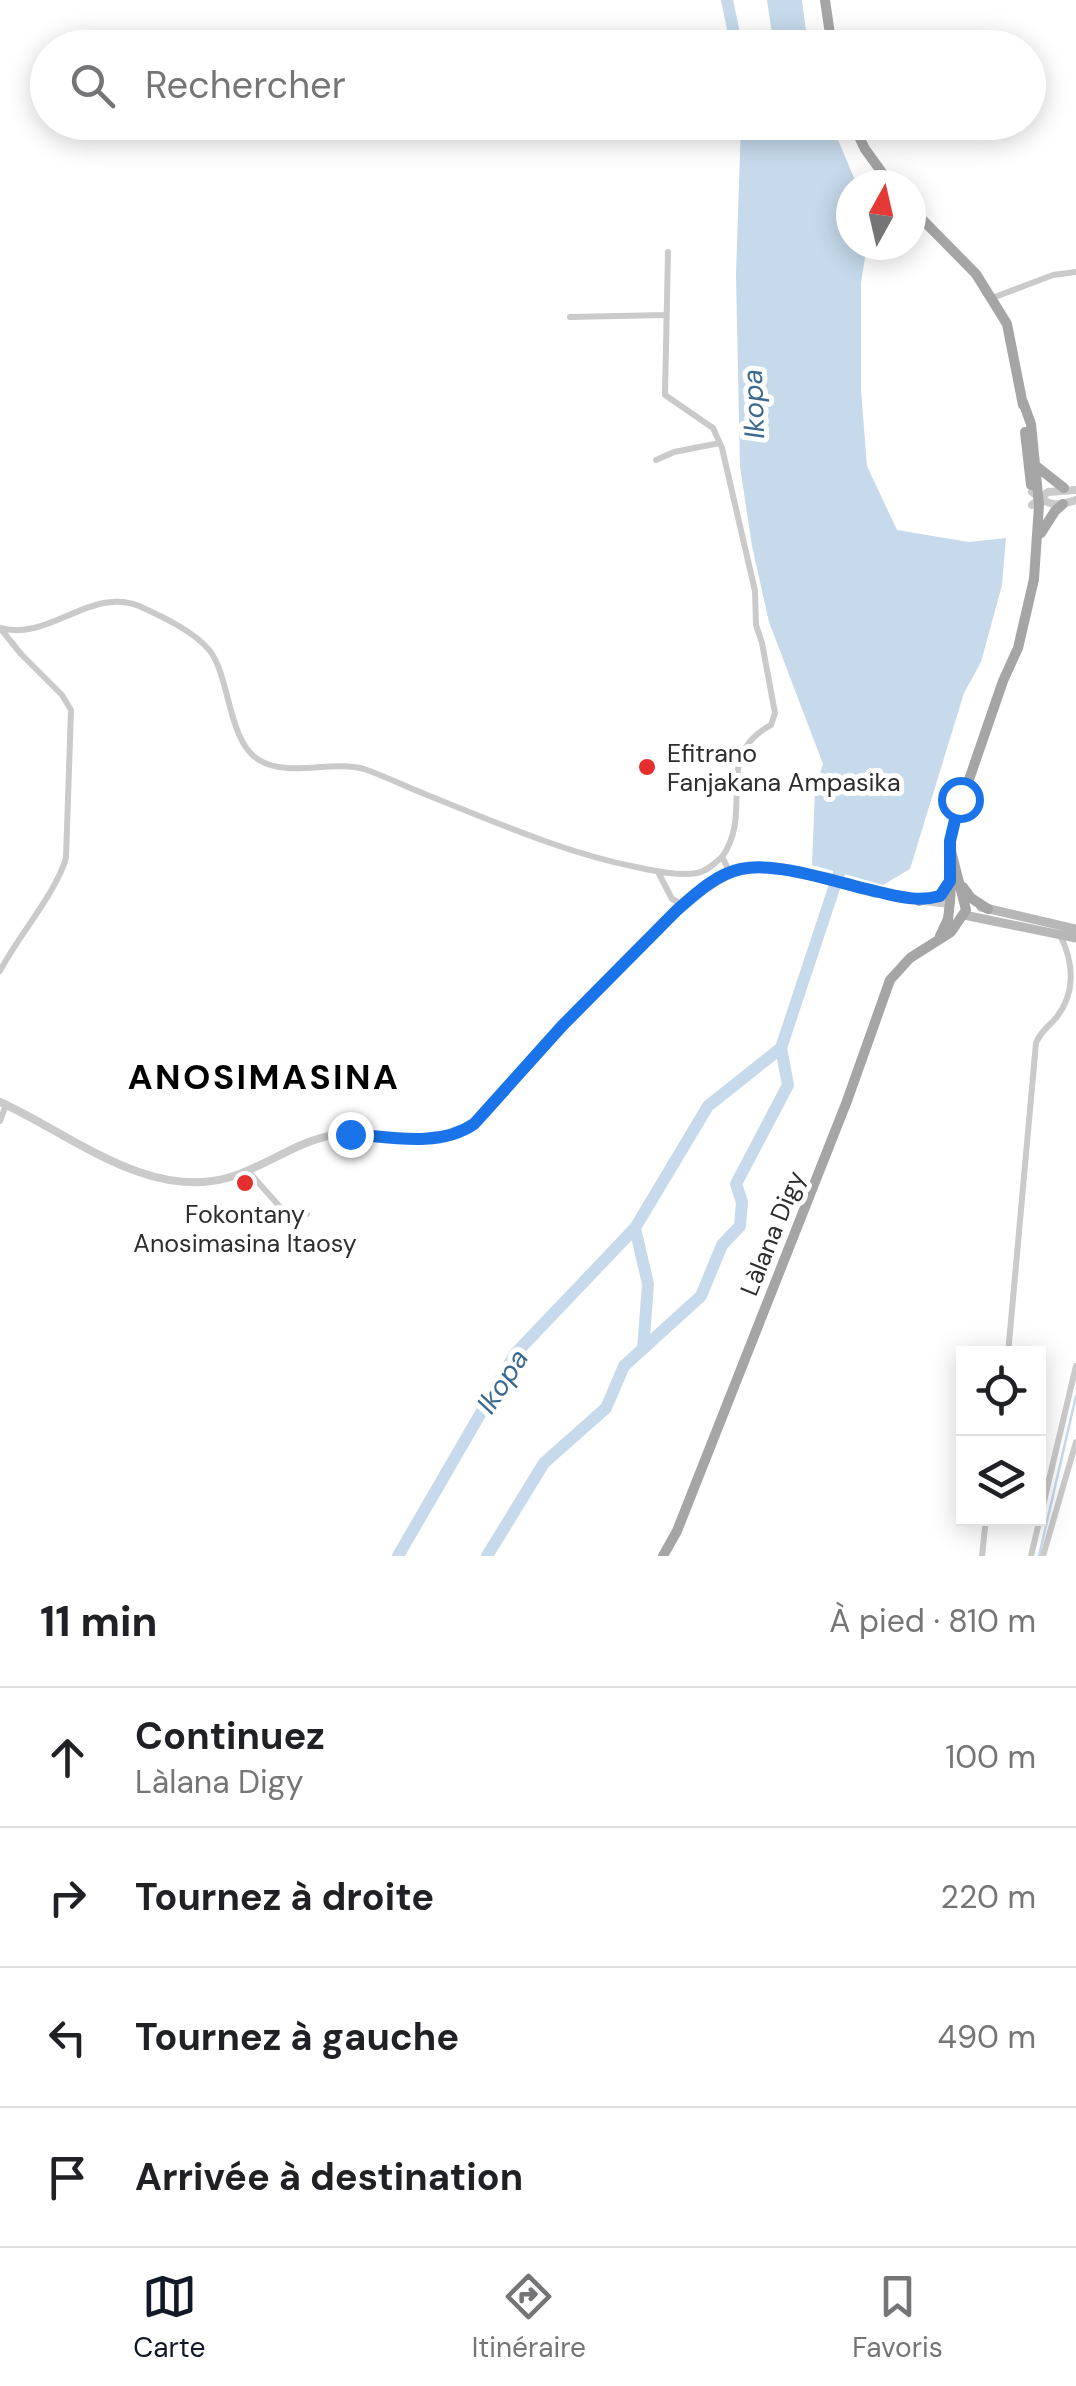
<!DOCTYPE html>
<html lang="fr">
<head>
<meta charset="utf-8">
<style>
	:root { --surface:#fff; --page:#f6f6f6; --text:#202124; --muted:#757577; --line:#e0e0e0; --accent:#111827 }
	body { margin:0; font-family:"DM Sans",sans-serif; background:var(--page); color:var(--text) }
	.controls { position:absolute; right:30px; bottom:30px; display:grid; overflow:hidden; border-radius:0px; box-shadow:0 5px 25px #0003 }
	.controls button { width:90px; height:90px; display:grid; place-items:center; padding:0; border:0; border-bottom:2px solid var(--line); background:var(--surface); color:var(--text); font:50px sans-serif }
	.compass { position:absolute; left:836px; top:170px; width:90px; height:90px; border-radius:50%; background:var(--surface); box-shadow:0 5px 25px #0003; rotate:8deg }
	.stop { position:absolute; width:30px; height:30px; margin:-22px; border:8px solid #1a73e8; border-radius:50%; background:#fff }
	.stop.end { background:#1a73e8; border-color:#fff; box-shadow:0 2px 10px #0008 }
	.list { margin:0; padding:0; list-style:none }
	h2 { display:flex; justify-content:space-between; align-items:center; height:130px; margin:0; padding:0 40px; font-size:42px }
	h2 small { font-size:32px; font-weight:400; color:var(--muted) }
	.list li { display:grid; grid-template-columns:65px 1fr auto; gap:30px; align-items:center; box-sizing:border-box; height:140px; padding:0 40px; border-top:2px solid var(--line) }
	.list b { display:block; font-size:38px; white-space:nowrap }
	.list p { margin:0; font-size:32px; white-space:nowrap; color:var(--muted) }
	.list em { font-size:32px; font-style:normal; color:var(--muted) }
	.icon { flex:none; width:55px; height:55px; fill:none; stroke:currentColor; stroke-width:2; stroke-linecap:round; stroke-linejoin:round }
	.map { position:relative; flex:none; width:1076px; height:1556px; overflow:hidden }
	.search { position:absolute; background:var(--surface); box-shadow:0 5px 25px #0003; left:30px; right:30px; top:30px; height:110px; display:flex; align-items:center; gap:25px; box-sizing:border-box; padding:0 35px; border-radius:55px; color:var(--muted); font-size:38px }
	.sheet { height:690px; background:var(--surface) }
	nav { display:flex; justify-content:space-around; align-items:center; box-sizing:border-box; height:140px; border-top:2px solid var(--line); background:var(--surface); font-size:28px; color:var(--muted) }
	nav a { display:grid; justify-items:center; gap:5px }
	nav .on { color:var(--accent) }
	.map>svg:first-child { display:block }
	.water { fill:#c6daeb }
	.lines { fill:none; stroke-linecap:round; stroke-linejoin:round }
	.stream { stroke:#c6daeb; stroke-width:2.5 }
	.river { stroke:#c6daeb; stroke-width:12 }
	.minor { stroke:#cacaca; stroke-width:6 }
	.tertiary { stroke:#cacaca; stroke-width:8 }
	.secondary { stroke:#b7b7b7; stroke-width:9 }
	.primary { stroke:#a5a5a5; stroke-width:10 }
	.route { stroke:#1a73e8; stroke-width:12 }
	.poi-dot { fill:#e52e2e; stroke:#fff; stroke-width:4 }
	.labels { text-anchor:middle; stroke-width:10; stroke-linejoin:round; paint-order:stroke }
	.poi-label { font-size:25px; fill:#2d2d2d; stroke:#fff; text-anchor:start }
	.street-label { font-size:25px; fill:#2d2d2d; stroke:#fff }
	.water-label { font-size:28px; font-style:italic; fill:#3b688f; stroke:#fff }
	.district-label { font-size:35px; font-weight:bold; letter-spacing:2.5px; fill:#000; stroke:#fff }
</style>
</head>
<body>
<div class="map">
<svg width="1076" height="1556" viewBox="0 0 1076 1556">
	<rect width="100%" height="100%" fill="#fff"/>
	<path class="water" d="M767 0H802L808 47H774Z
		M741 122 831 123 857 185H851V245H867L861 283V390L867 466 897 530 969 542 1006 538 1002 585 981 662 964 693 910 869 883 885 812 865 815 789 823 764 769 622 752 546 740 467 736 275Z"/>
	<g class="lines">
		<path class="stream" d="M1039 1556 1076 1396"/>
		<path class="river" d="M727 0 737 48
			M635 1228 648 1284 643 1349
			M398 1556 515 1354 635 1228 708 1106 781 1048
			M487 1556 544 1463 606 1408 624 1366 701 1296 722 1245 740 1226 742 1202 736 1184 788 1085 781 1048 843 861"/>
		<path class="minor" d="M668 252 665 395 713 428 722 448 755 591 756 625 762 643 775 713 771 725C712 756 755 811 722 857L730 872
			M992 298 1053 275 1076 272
			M570 317 666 315
			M656 460 674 452 720 443
			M0 628C48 642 91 586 139 606 161 616 194 631 210 651 230 677 228 742 259 760 289 778 330 760 364 769 385 776 406 787 427 795 495 822 565 853 636 867 655 871 678 876 697 873 706 872 715 863 722 857
			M0 628 21 654 62 695 71 710 66 858C56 893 18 936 0 971
			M658 872 672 899 683 905
			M0 1121 6 1105
			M247 1170 282 1209 307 1214
			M1008 1354 1036 1043C1040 1032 1048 1027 1056 1018 1076 993 1074 963 1060 935
			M982 1556 986 1518
			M1031 1556 1076 1366
			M1043 1556 1076 1442"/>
		<path class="tertiary" d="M1032 492C1049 506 1055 507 1076 500
			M1032 505 1048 492 1076 490
			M0 1102C69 1133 147 1200 227 1178 264 1168 296 1141 334 1135 391 1127 438 1158 487 1113 531 1061 692 869 754 868 777 867 799 874 821 879 864 889 906 900 949 904"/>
		<path class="secondary" d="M981 907 1076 929
			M964 915 1076 938"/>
		<path class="primary" d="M825 0 832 48
			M852 122 865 149 891 185
			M911 208 976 274 1007 324 1023 405
			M1025 432 1031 485
			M1036 466 1064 488
			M1041 533 1055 511 1063 504
			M963 887 971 898 988 909
			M919 901 940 896 948 886
			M950 902 952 866
			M940 936 948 919 950 902
			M663 1556 677 1531 847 1101 890 980 910 958 951 932 966 910 950 847 953 826 1003 681 1018 648 1034 579 1039 505 1031 424 1023 402"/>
	</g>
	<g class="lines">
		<path class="route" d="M350 1134C390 1137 439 1148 474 1124L562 1026 676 911C694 895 716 874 741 869 779 861 841 884 879 892 901 897 918 902 940 896L950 881V841L960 799"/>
	</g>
	<g class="poi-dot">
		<circle cx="647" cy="767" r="10"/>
		<circle cx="245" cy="1183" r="10"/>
	</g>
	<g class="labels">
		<g class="poi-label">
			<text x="667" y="762">Efitrano<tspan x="667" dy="29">Fanjakana Ampasika</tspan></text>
			<text x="245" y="1223" text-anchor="middle">Fokontany<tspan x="245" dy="29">Anosimasina Itaosy</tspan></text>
		</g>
		<g class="street-label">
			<text transform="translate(772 1233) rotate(-68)" y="9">Làlana Digy</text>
		</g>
		<g class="water-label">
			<text transform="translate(753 404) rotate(-92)" y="10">Ikopa</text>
			<text transform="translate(502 1381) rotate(-57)" y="10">Ikopa</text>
		</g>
		<g class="district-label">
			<text x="264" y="1089">ANOSIMASINA</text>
		</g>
	</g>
</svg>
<div class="controls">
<button><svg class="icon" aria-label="locate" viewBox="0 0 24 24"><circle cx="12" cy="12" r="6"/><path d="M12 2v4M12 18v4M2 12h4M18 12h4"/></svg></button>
<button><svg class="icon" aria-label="layers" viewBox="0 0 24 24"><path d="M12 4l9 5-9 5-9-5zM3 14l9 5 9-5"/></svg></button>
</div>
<svg class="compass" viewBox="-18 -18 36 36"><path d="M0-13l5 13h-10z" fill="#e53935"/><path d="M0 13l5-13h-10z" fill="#757577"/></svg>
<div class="stop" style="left:960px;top:799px"></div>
<div class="stop end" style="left:350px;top:1134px"></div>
<div class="search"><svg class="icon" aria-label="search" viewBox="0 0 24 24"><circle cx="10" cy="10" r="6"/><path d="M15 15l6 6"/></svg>Rechercher</div>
</div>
<section class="sheet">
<h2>11 min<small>À pied · 810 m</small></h2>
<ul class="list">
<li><svg class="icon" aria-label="ahead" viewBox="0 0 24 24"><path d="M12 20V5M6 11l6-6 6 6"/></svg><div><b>Continuez</b><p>Làlana Digy</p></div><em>100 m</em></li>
<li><svg class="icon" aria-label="right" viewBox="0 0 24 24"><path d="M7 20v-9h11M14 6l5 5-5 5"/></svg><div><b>Tournez à droite</b></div><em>220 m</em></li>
<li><svg class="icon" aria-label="left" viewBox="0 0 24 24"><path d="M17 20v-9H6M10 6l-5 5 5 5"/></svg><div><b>Tournez à gauche</b></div><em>490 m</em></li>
<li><svg class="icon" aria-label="arrive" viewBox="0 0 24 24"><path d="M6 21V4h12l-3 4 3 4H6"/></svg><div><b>Arrivée à destination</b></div></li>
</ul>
</section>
<nav>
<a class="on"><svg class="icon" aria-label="map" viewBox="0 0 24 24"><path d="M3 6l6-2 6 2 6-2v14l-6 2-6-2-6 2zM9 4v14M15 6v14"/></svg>Carte</a>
<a><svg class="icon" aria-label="directions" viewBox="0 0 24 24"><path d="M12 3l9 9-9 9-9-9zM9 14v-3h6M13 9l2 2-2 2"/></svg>Itinéraire</a>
<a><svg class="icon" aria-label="saved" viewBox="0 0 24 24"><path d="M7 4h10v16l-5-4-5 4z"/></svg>Favoris</a>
</nav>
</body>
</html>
